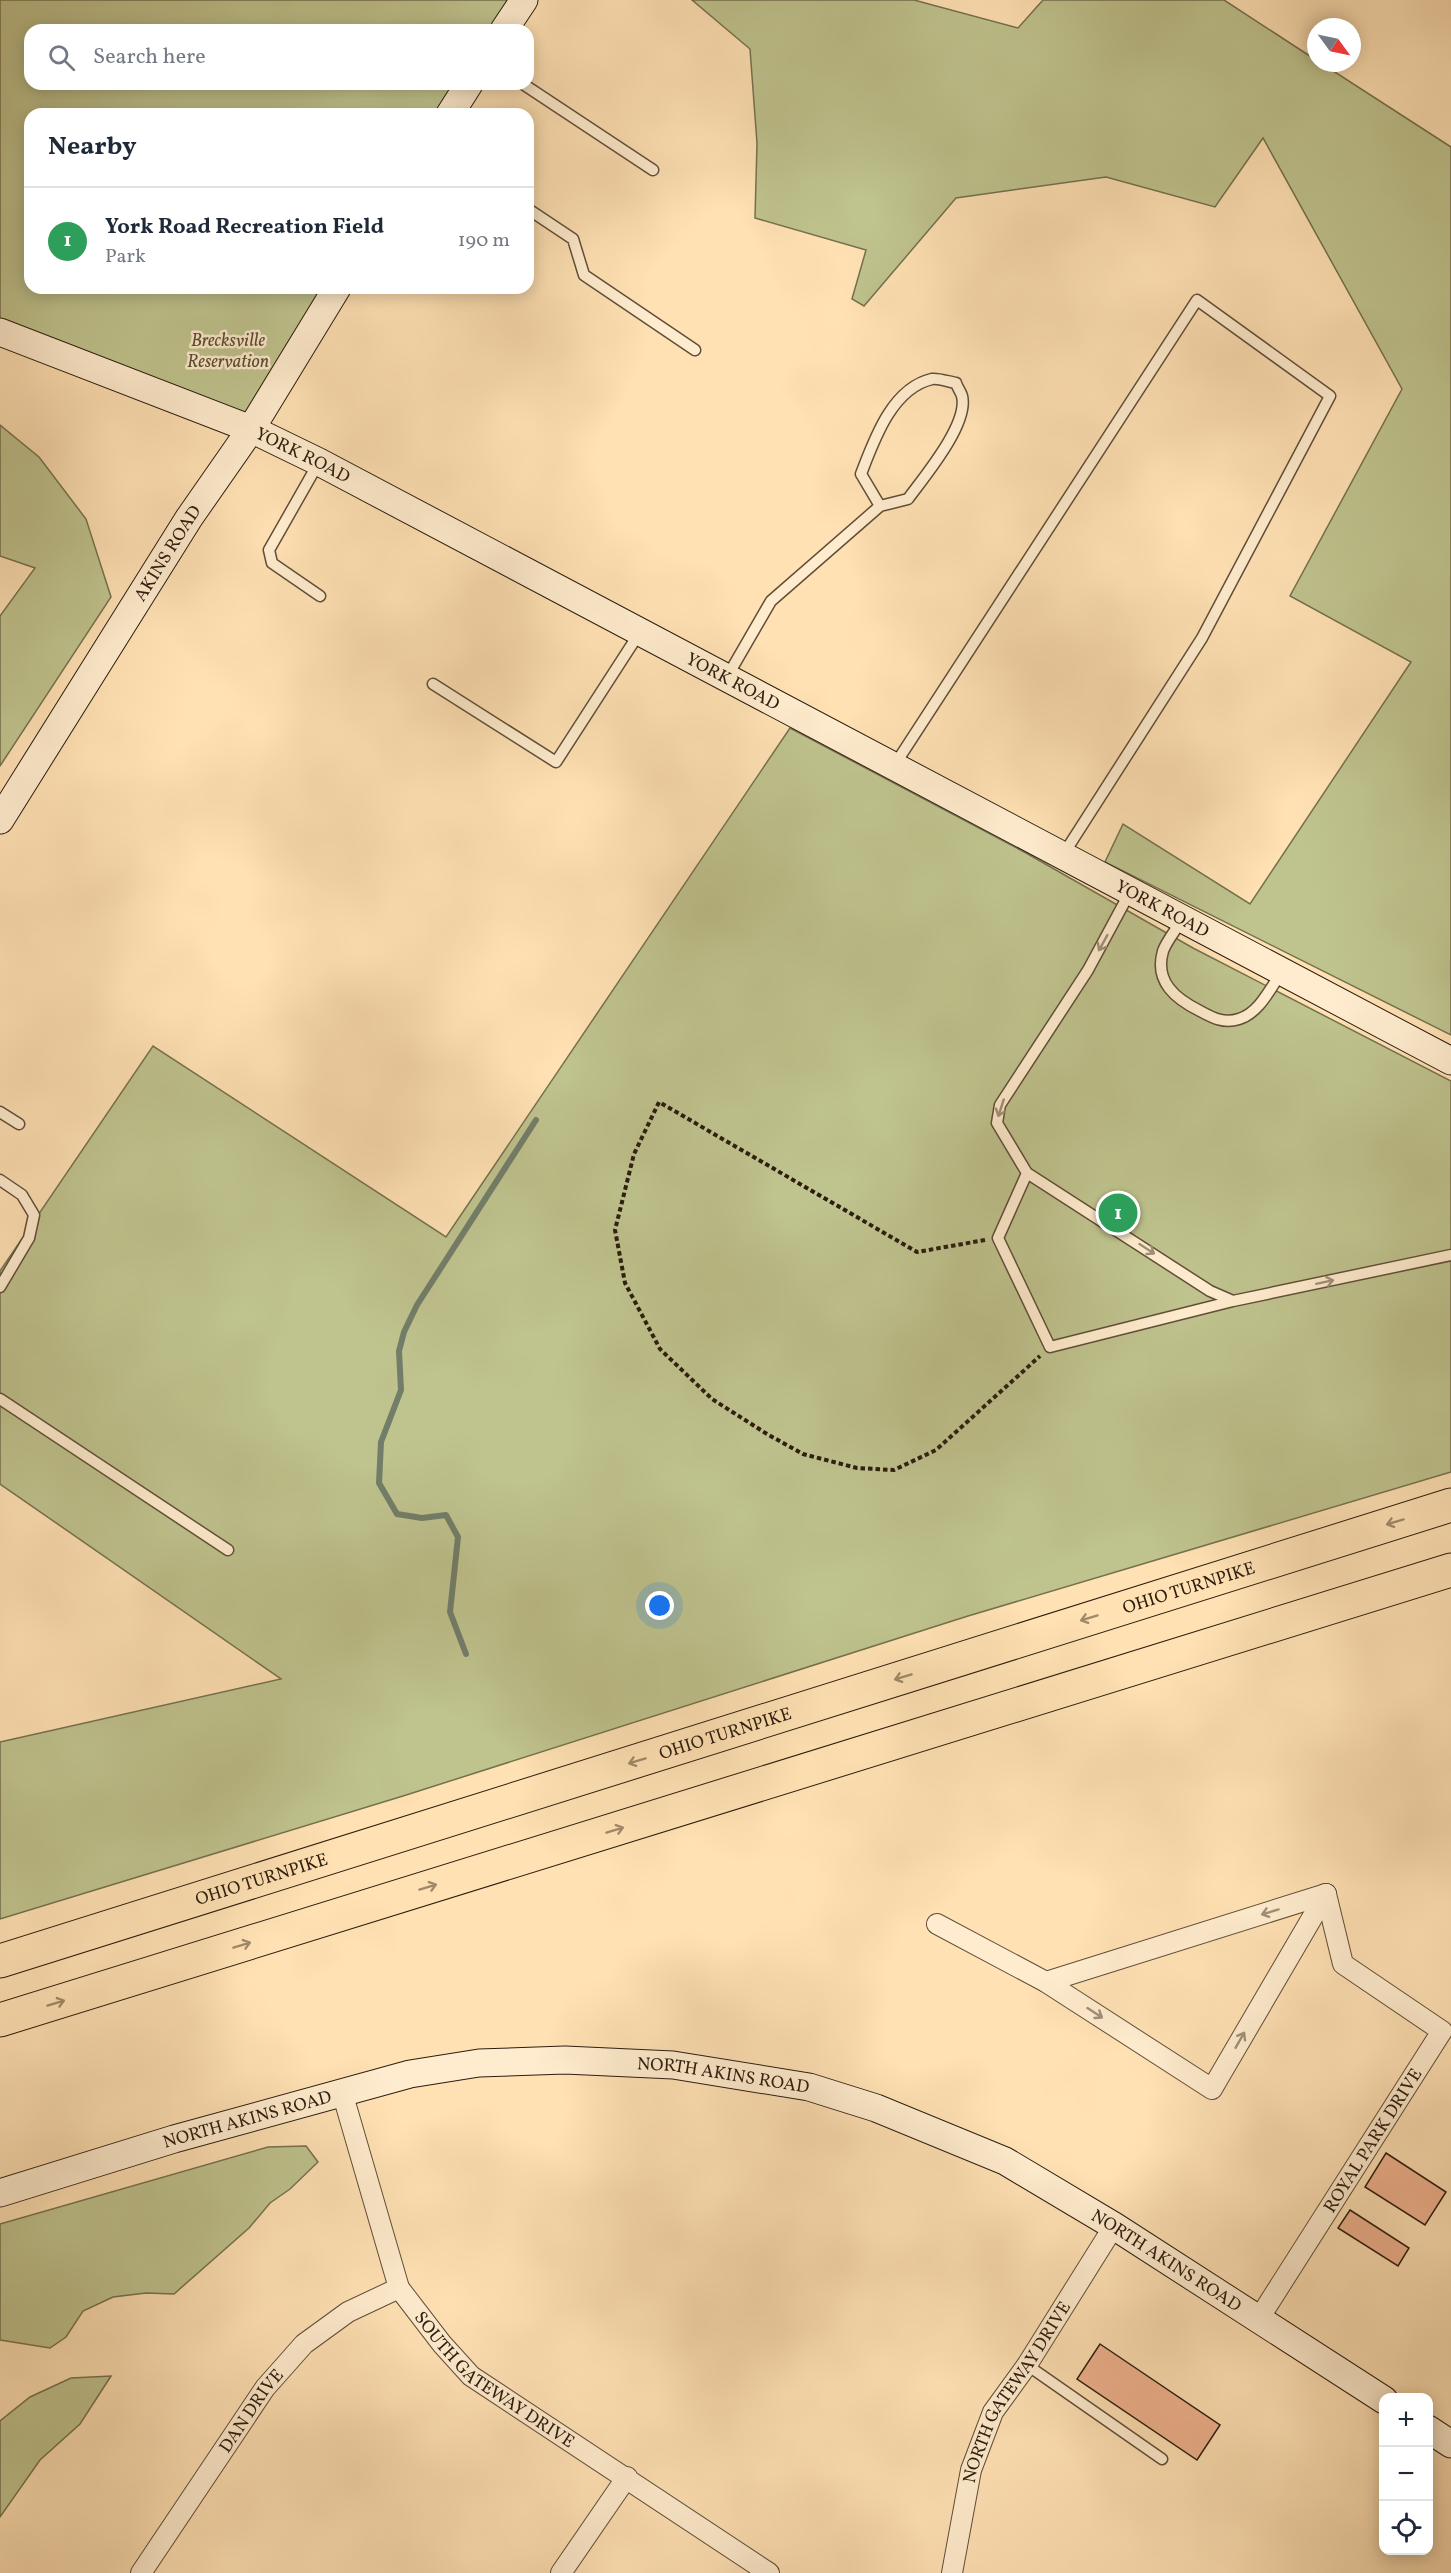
<!DOCTYPE html>
<html lang="en">
<head>
<meta charset="utf-8">
<style>
	:root { --surface:#fff; --page:#f2f2f3; --text:#1f2937; --muted:#747a83; --line:#e0e1e3; --accent:#1a73e8 }
	body { margin:0; font-family:Vollkorn,serif; background:var(--page); color:var(--text) }
	.controls { position:absolute; right:18px; bottom:18px; display:grid; overflow:hidden; border-radius:12px; box-shadow:0 3px 15px #0003 }
	.controls button { width:54px; height:54px; display:grid; place-items:center; padding:0; border:0; border-bottom:2px solid var(--line); background:var(--surface); color:var(--text); font:30px sans-serif }
	.compass { position:absolute; left:1307px; top:18px; width:54px; height:54px; border-radius:50%; background:var(--surface); box-shadow:0 3px 15px #0003; rotate:123deg }
	.you { position:absolute; left:660px; top:1606px; width:21px; height:21px; margin:-15px; border:4px solid #fff; border-radius:50%; background:#1a73e8; box-shadow:0 0 0 9px #1a73e833 }
	.badge { display:grid; place-items:center; width:39px; height:39px; border-radius:50%; background:var(--accent); color:#fff; font-size:20px; font-weight:700 }
	.pin { position:absolute; translate:-50% -50%; border:3px solid #fff; box-shadow:0 2px 6px #0006 }
	.list { margin:0; padding:0; list-style:none }
	h2 { display:flex; justify-content:space-between; align-items:center; height:78px; margin:0; padding:0 24px; font-size:26px }
	h2 small { font-size:20px; font-weight:400; color:var(--muted) }
	.list li { display:grid; grid-template-columns:39px 1fr auto; gap:18px; align-items:center; box-sizing:border-box; height:108px; padding:0 24px; border-top:2px solid var(--line) }
	.list b { display:block; font-size:22px; white-space:nowrap }
	.list p { margin:0; font-size:20px; white-space:nowrap; color:var(--muted) }
	.list em { font-size:20px; font-style:normal; color:var(--muted) }
	.icon { flex:none; width:33px; height:33px; fill:none; stroke:currentColor; stroke-width:2; stroke-linecap:round; stroke-linejoin:round }
	.map { position:relative; flex:none; width:1451px; height:2573px; overflow:hidden }
	.search { position:absolute; background:var(--surface); box-shadow:0 3px 15px #0003; left:24px; top:24px; width:510px; height:66px; display:flex; align-items:center; gap:15px; box-sizing:border-box; padding:0 21px; border-radius:18px; color:var(--muted); font-size:22px }
	.panel { position:absolute; background:var(--surface); box-shadow:0 3px 15px #0003; left:24px; top:108px; width:510px; height:186px; border-radius:18px }
	.map>svg:first-child { display:block }
	.green { fill:#bfc38e; stroke:#75704e; stroke-width:1.5 }
	.lines { fill:none; stroke-linecap:round; stroke-linejoin:round }
	.stream { stroke:#727e6a; stroke-width:6 }
	.building { fill:#f0b38f; stroke:#2b1d0e; stroke-width:1.5 }
	.lane-casing { stroke:#604e38; stroke-width:13 }
	.street-casing { stroke:#604e38; stroke-width:22 }
	.secondary-casing { stroke:#2b1d0e; stroke-width:29 }
	.highway-casing { stroke:#2b1d0e; stroke-width:35 }
	.path { stroke:#2b1d0e; stroke-width:4; stroke-dasharray:4.5 3; stroke-linecap:butt }
	.lane { stroke:#ffecce; stroke-width:10 }
	.street { stroke:#ffecce; stroke-width:20 }
	.secondary { stroke:#ffecce; stroke-width:27 }
	.highway { stroke:#ffe1b4; stroke-width:33 }
	.oneway { stroke:#a08f78 }
	.oneway2 { stroke:#a08969 }
	.labels { text-anchor:middle; stroke-width:5; stroke-linejoin:round; paint-order:stroke }
	.park-label { font-size:18px; font-style:italic; fill:#574f34; stroke:#ffecce }
	.street-label { font-size:18px; fill:#2b1d0e; stroke:#ffecce }
</style>
</head>
<body>
<div class="map">
<svg width="1451" height="2573" viewBox="0 0 1451 2573">
	<rect width="100%" height="100%" fill="#ffe1b4"/>
	<filter id="stains"><feTurbulence type="fractalNoise" baseFrequency=".00333" numOctaves="4"/><feColorMatrix values="0 0 0 0 .2 0 0 0 0 .09 0 0 0 0 .02 0 0 0 .5 -.17"/></filter>
	<radialGradient id="worn" r=".72"><stop offset=".6" stop-color="#630" stop-opacity="0"/><stop offset="1" stop-color="#630" stop-opacity=".3"/></radialGradient>
	<path class="green" d="M0 0H530L510 30H30V84H476L456 114H30V288H344L254 428 0 334Z
		M692 0H914L1018 28 1043 0H1224L1316 60V63H1321L1451 147V1035L1105 862 1123 824 1250 904 1411 662 1290 596 1402 389 1263 138 1215 207 1106 177 956 198 864 306 852 299 866 250 755 218 757 143 750 49Z
		M0 425 39 457 86 519 111 597 0 766V616L35 568 0 556Z
		M790 728 1026 853 1193 948 1451 1081V1472L968 1616 403 1796 0 1919V1742L281 1679 0 1484V1271L153 1046 446 1237Z
		M306 2146 318 2162 290 2189 270 2203 249 2228 174 2294 146 2293 113 2297 83 2311 66 2337 50 2348 0 2340V2224L268 2147Z
		M111 2376 80 2424 40 2460 0 2517V2421L30 2397 71 2378Z"/>
	<g class="lines">
		<path class="stream" d="M466 1654 450 1612 458 1537 446 1515 422 1518 397 1514 379 1483 381 1442 401 1390 399 1351 404 1332 417 1305 536 1120"/>
	</g>
	<path class="building" d="M1386 2153 1446 2192 1425 2225 1365 2187Z
		M1350 2210 1409 2248 1398 2266 1338 2228Z
		M1100 2344 1220 2425 1197 2460 1077 2379Z"/>
	<g class="lines">
		<g class="lane-casing">
			<path id="lane" d="M523 84 653 170
				M528 209 573 239 584 275 695 350
				M319 462 269 550 272 563 320 596
				M727 677 771 601 880 506 861 474C874 440 892 388 932 379 939 378 949 382 956 383 957 387 961 392 962 396 969 424 924 477 908 499L880 506
				M433 684 556 762 640 632
				M894 766 1197 300 1330 396 1202 638 1063 855
				M1130 892 1088 970 1000 1105 997 1123 1027 1173 1210 1291 1233 1301 1451 1255
				M1182 919C1177 929 1167 940 1163 951 1154 982 1176 999 1200 1011 1213 1018 1224 1024 1239 1019 1259 1013 1270 989 1281 973
				M0 1112 19 1124
				M1027 1173 998 1238 1050 1347 1233 1301
				M0 1180 22 1195 34 1215 29 1238 0 1287
				M0 1399 228 1550
				M1027 2365 1162 2459"/>
		</g>
		<g class="street-casing">
			<g id="street">
				<path d="M937 1924 1046 1982 1212 2089 1326 1894"/>
				<path d="M1046 1982 1326 1894"/>
				<path id="s1" d="M342 2092 399 2288 442 2344 471 2376 769 2573"/>
				<path id="s2" d="M1258 2320 1442 2031 1343 1964 1326 1894"/>
				<path id="s3" d="M141 2573 265 2388 304 2344 348 2312 399 2288"/>
				<path d="M561 2573 627 2477"/>
				<path id="s4" d="M952 2573 971 2470 993 2412 1027 2365 1114 2226"/>
			</g>
		</g>
		<g class="secondary-casing">
			<g id="secondary">
				<path d="M504 30 524 0"/>
				<path d="M450 114 469 84"/>
				<path id="s5" d="M0 332 251 429 319 462 1451 1061"/>
				<path id="s6" d="M0 820 189 518 251 429 337 288"/>
				<path id="s7" d="M0 2193 174 2139 410 2074 479 2063 565 2060 673 2065 809 2087 876 2108 1005 2161 1114 2226 1384 2400"/>
				<path d="M1428 2429 1451 2444"/>
			</g>
		</g>
		<g class="highway-casing">
			<g id="highway">
				<path id="s8" d="M0 1961 1451 1505"/>
				<path d="M0 2020 1451 1570"/>
			</g>
		</g>
		<path class="path" d="M985 1240 917 1252 659 1102 634 1154 615 1230 625 1283 660 1349 712 1399 767 1434 803 1454 857 1468 894 1470 936 1450 1040 1356"/>
		<use href="#lane" class="lane"/>
		<use href="#street" class="street"/>
		<use href="#secondary" class="secondary"/>
		<use href="#highway" class="highway"/>
	</g>
	<defs><path id="oneway-shaft" d="M-6 0H5M1.5-3L5.5 0L1.5 3" fill="none" stroke-width="1.6" stroke-linecap="round" stroke-linejoin="round" transform="scale(1.5)"/></defs>
	<g class="oneway">
		<use href="#oneway-shaft" transform="translate(1103 943) rotate(119)"/>
		<use href="#oneway-shaft" transform="translate(1001 1108) rotate(108)"/>
		<use href="#oneway-shaft" transform="translate(1147 1249) rotate(33)"/>
		<use href="#oneway-shaft" transform="translate(1325 1282) rotate(-12)"/>
		<use href="#oneway-shaft" transform="translate(1270 1912) rotate(163)"/>
		<use href="#oneway-shaft" transform="translate(1095 2013) rotate(33)"/>
		<use href="#oneway-shaft" transform="translate(1240 2040) rotate(-60)"/>
	</g>
	<g class="oneway2">
		<use href="#oneway-shaft" transform="translate(1395 1522) rotate(163)"/>
		<use href="#oneway-shaft" transform="translate(1089 1618) rotate(163)"/>
		<use href="#oneway-shaft" transform="translate(903 1677) rotate(163)"/>
		<use href="#oneway-shaft" transform="translate(637 1761) rotate(163)"/>
		<use href="#oneway-shaft" transform="translate(615 1830) rotate(-17)"/>
		<use href="#oneway-shaft" transform="translate(428 1887) rotate(-17)"/>
		<use href="#oneway-shaft" transform="translate(242 1945) rotate(-17)"/>
		<use href="#oneway-shaft" transform="translate(56 2003) rotate(-17)"/>
	</g>
	<g class="labels">
		<g class="park-label">
			<text x="228" y="346">Brecksville<tspan x="228" dy="21">Reservation</tspan></text>
		</g>
		<g class="street-label">
			<text dy="6" stroke="none"><textPath href="#s5" startOffset="327">YORK ROAD</textPath></text>
			<text dy="6" stroke="none"><textPath href="#s6" startOffset="315">AKINS ROAD</textPath></text>
			<text dy="6" stroke="none"><textPath href="#s5" startOffset="813">YORK ROAD</textPath></text>
			<text dy="6" stroke="none"><textPath href="#s5" startOffset="1299">YORK ROAD</textPath></text>
			<text dy="6" stroke="none"><textPath href="#s8" startOffset="1246">OHIO TURNPIKE</textPath></text>
			<text dy="6" stroke="none"><textPath href="#s8" startOffset="760">OHIO TURNPIKE</textPath></text>
			<text dy="6" stroke="none"><textPath href="#s8" startOffset="274">OHIO TURNPIKE</textPath></text>
			<text dy="6" stroke="none"><textPath href="#s7" startOffset="742">NORTH AKINS ROAD</textPath></text>
			<text dy="6" stroke="none"><textPath href="#s7" startOffset="258">NORTH AKINS ROAD</textPath></text>
			<text dy="6" stroke="none"><textPath href="#s2" startOffset="213">ROYAL PARK DRIVE</textPath></text>
			<text dy="6" stroke="none"><textPath href="#s7" startOffset="1228">NORTH AKINS ROAD</textPath></text>
			<text dy="6" stroke="none"><textPath href="#s1" startOffset="338">SOUTH GATEWAY DRIVE</textPath></text>
			<text dy="6" stroke="none"><textPath href="#s4" startOffset="195">NORTH GATEWAY DRIVE</textPath></text>
			<text dy="6" stroke="none"><textPath href="#s3" startOffset="196">DAN DRIVE</textPath></text>
		</g>
	</g>
	<rect width="100%" height="100%" filter="url(#stains)"/>
	<rect width="100%" height="100%" fill="url(#worn)"/>
</svg>
<div class="controls">
<button>+</button>
<button>−</button>
<button><svg class="icon" aria-label="locate" viewBox="0 0 24 24"><circle cx="12" cy="12" r="6"/><path d="M12 2v4M12 18v4M2 12h4M18 12h4"/></svg></button>
</div>
<svg class="compass" viewBox="-18 -18 36 36"><path d="M0-13l5 13h-10z" fill="#e53935"/><path d="M0 13l5-13h-10z" fill="#747a83"/></svg>
<div class="you"></div>
<div class="pin badge" style="left:1118px;top:1213px;background:#2e9e5b">1</div>
<div class="search"><svg class="icon" aria-label="search" viewBox="0 0 24 24"><circle cx="10" cy="10" r="6"/><path d="M15 15l6 6"/></svg>Search here</div>
<section class="panel">
<h2>Nearby<small></small></h2>
<ul class="list">
<li><span class="badge" style="background:#2e9e5b">1</span><div><b>York Road Recreation Field</b><p>Park</p></div><em>190 m</em></li>
</ul>
</section>
</div>
</body>
</html>
